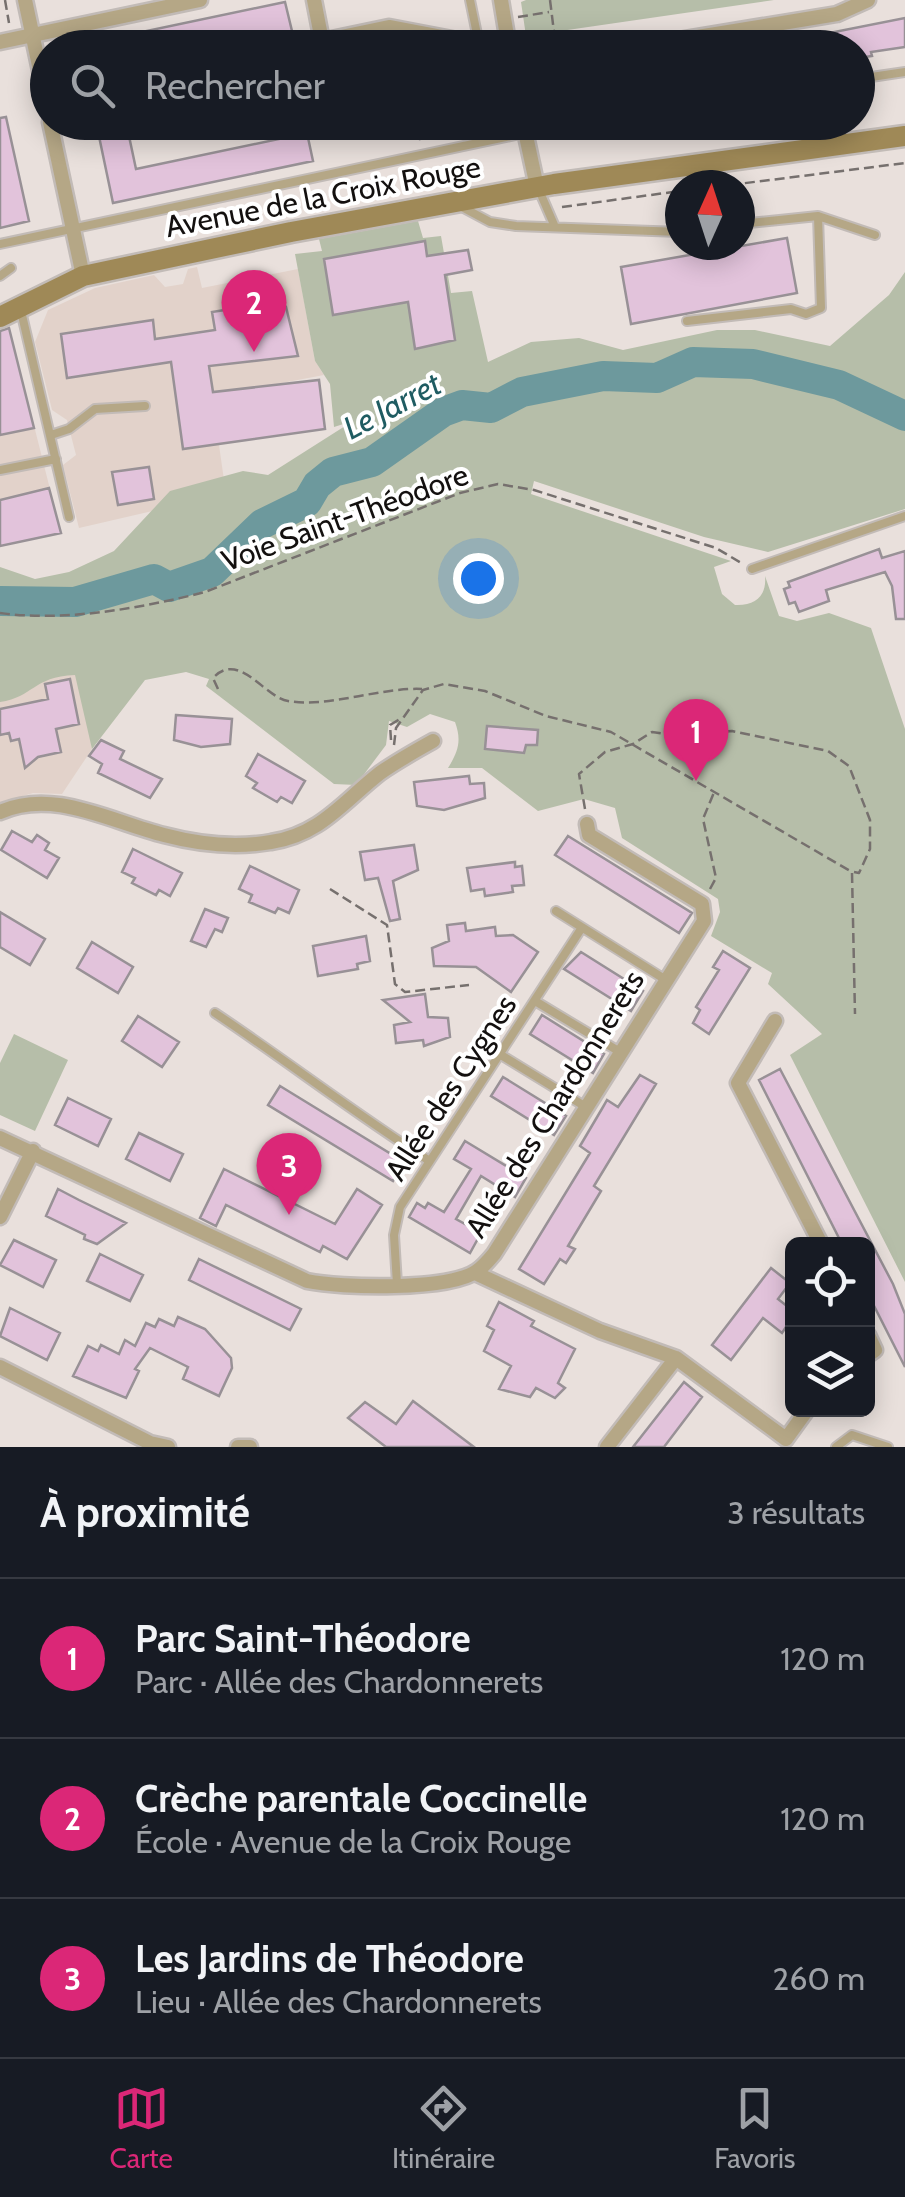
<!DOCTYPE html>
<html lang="fr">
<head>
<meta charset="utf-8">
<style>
	:root { --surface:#171b24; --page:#242831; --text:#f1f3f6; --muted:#9ea1a6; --line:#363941; --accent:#db2777 }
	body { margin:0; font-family:Cabin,sans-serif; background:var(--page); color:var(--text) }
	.controls { position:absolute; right:30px; bottom:30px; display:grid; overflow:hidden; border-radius:15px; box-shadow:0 5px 25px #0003 }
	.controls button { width:90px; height:90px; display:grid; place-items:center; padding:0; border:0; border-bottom:2px solid var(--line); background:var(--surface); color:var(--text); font:50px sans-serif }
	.compass { position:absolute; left:665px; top:170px; width:90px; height:90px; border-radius:50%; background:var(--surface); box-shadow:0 5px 25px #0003; rotate:3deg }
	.you { position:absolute; left:478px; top:578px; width:35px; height:35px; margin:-25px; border:8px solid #fff; border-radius:50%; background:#1a73e8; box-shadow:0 0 0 15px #1a73e833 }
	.badge { display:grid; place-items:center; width:65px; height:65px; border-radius:50%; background:var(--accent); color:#fff; font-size:32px; font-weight:700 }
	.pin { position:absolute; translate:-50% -82px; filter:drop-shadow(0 2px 5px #0008) }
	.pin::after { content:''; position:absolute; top:52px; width:35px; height:30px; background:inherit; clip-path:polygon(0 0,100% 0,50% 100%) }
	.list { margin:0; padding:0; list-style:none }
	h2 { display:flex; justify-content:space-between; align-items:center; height:130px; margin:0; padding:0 40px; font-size:42px }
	h2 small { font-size:32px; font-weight:400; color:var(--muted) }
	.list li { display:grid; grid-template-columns:65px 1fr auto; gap:30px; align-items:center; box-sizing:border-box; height:160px; padding:0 40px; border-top:2px solid var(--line) }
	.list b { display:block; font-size:38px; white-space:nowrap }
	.list p { margin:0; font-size:32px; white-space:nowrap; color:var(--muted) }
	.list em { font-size:32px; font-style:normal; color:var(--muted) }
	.icon { flex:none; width:55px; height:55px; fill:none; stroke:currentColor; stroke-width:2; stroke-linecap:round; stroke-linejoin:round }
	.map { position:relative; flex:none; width:905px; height:1447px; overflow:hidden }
	.search { position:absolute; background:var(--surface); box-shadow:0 5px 25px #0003; left:30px; right:30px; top:30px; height:110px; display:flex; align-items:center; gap:25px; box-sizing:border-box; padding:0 35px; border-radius:55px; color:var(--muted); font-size:38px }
	.sheet { height:610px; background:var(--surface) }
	nav { display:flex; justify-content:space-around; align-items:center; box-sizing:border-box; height:140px; border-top:2px solid var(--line); background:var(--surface); font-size:28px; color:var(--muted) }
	nav a { display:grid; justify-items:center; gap:5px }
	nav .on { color:var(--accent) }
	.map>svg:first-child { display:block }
	.built { fill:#e2d2ca }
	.green { fill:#b6bea9 }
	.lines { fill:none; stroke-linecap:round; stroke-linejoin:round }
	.river { stroke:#6d999d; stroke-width:30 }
	.building { fill:#e2c3db; stroke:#989196; stroke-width:2.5 }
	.lane-casing { stroke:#c2bbb7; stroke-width:12 }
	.street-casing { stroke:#c2bbb7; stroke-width:19 }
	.secondary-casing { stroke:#c2bbb7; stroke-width:25 }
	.path { stroke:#76706e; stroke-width:2.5; stroke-dasharray:10 5; stroke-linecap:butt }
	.lane { stroke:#b5a786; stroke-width:8 }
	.street { stroke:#b5a786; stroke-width:14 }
	.secondary { stroke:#9f8957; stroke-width:20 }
	.labels { text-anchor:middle; stroke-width:8; stroke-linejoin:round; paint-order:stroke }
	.street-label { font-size:30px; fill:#13100f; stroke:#fff }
	.water-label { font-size:32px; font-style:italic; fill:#1f5c62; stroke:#fff }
</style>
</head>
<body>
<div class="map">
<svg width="905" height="1447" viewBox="0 0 905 1447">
	<rect width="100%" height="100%" fill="#e9e0dc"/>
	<path class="built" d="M197 267 202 288 298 269 315 361 324 375 212 396 226 494 79 528 63 465 76 455 67 420 52 410 35 342 48 310 95 288 154 275 165 287 183 284 188 269Z
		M9 326 61 533 0 546V331Z
		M77 638 92 749 62 794 33 793 0 803V649Z"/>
	<path class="green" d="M526 0H774L526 36 521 2Z
		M418 221 423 238 441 236 451 293 472 291 488 362 531 342 579 338 623 350 717 330H755L830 346 889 295 905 272V509L768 552 704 537 534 481 531 494 731 561 714 567 722 594 735 605C755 606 767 596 765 576L779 616 797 621 829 613 871 628 905 729V1282L790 1055 822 1034 768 984 772 973 711 936 720 912 718 899 622 838 615 808 584 799 538 811 482 768H448C458 752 462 741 455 722L430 714 407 727 389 721 386 745 356 785 334 784 206 686 209 679 186 672 145 680 92 749 75 675C32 677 34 697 0 702V567L35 579 69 572 114 551 170 491 243 471 268 475 353 421 334 427 330 384 315 361 295 254 322 251 319 239Z
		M14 1034 68 1060 35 1131 0 1115V1063Z"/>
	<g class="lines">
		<path class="river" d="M0 601 75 602 154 579 169 587 212 572 262 524 307 502 317 485 333 472 372 462 443 412 462 405 491 408 522 392 603 376 657 378 693 362 753 364 839 385 905 416"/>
	</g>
	<path class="building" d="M285 2 292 31 212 48H99V41Z
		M905 18V47L871 52 872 56 858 58V48H795L794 40Z
		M6 117 29 221 0 228V118Z
		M96 122H126L136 169 307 133 313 161 113 203Z
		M417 122H468L469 129 420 139Z
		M787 238 797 293 631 324 621 267Z
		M425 241 427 256 468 250 472 270 445 275 455 340 415 349 408 302 333 315 324 259Z
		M286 307 298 356 209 366 213 392 319 380 325 429 183 449 171 362 67 378 61 334 153 320 155 339 215 330 212 312 231 309 232 315Z
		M9 328 34 428 0 435V331Z
		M149 467 154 499 118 505 112 472Z
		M49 488 61 533 0 546V500Z
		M879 549 882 558 905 551V619H896L892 586 885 572 826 590 829 601 799 612 795 602 789 604 784 589 790 587 788 582Z
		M70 679 79 724 56 729 61 752 38 757 25 768 19 739 11 741 9 733 0 735V709L48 699 45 684Z
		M176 715 232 719 230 744 201 747 174 740Z
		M487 726 538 730 537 745H526L524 753 485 749Z
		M101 740 124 751 120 759 162 779 150 798 98 773 102 764 89 756Z
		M258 754 305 781 292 803 281 797 277 802 253 788 257 783 246 776Z
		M469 776 470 784 484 783 485 798 444 810 417 806 414 782Z
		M12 831 32 842 37 835 49 843 45 850 59 858 47 878 1 850Z
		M568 836 692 913 679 933 555 855Z
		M414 845 418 870 393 881 400 919 390 921 378 878 365 880 360 852Z
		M133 849 182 873 170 896 159 890 156 895 132 883 135 878 122 872Z
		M515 862V867L522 866 524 885 512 886 513 892 485 896 484 889 471 891 467 868Z
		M250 866 299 890 289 913 278 908 275 913 249 902 252 895 239 889Z
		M205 909 228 918 222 932 215 929 206 947 191 941Z
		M0 912 45 939 30 965 0 947Z
		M465 923 466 931 495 927 496 936 513 935 538 952 511 992 476 967 434 966 432 948 449 941 447 925Z
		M366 936 370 961 357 964 358 969 318 976 313 946Z
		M92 942 133 967 118 993 77 968Z
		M723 951 750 968 709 1034 693 1023 700 1010 696 1007 719 970 713 967Z
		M581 952 643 991 631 1011 564 969Z
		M425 994 428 1017 448 1018 450 1037 424 1046 423 1040 396 1043 394 1025 410 1022 383 1000Z
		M542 1015 604 1054 593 1073 530 1034Z
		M138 1016 179 1042 162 1067 122 1041Z
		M780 1069 893 1284 905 1314V1367L868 1294V1244H842L759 1080Z
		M640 1075 656 1084 594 1186 601 1191 568 1246 575 1249 566 1263 560 1259 544 1284 519 1269 590 1153 580 1146 603 1107 607 1100 618 1107Z
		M503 1077 566 1116 554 1135 491 1096Z
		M280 1086 404 1162 393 1181 268 1105Z
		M68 1098 111 1119 98 1146 55 1125Z
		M139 1133 183 1154 170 1181 126 1159Z
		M465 1141 526 1178 515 1197 481 1176 456 1219 481 1233 470 1253 409 1217 417 1203 425 1208 428 1203 444 1212 471 1169 454 1159Z
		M224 1169 335 1224 357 1189 382 1205 347 1259 323 1246 320 1252 226 1205 216 1226 200 1218Z
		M58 1189 79 1200 126 1223 97 1244 84 1239 85 1235 46 1216Z
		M14 1240 56 1260 43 1287 0 1265Z
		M100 1254 143 1275 130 1301 87 1281Z
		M199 1259 301 1309 290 1330 189 1280Z
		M771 1268 790 1283 778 1299 792 1310V1318L782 1333 763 1318 731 1360 712 1345Z
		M499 1302 534 1321 531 1326 575 1349 558 1383 565 1388 555 1398 536 1388 530 1397 499 1389 511 1366 484 1351 494 1330 487 1326Z
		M10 1308 60 1333 47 1360 0 1336Z
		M178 1317 205 1329 231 1358 232 1368 219 1396 183 1379 188 1367 150 1348 135 1369 139 1371 126 1398 73 1376 88 1346 98 1351 101 1345 119 1354 125 1340 135 1346 146 1323 155 1327 159 1319 174 1326Z
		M684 1382 702 1397 664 1447H633Z
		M413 1401 474 1447H386L348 1418 365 1402 396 1424Z"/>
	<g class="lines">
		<g class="lane-casing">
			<path id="lane" d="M470 0 479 44
				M858 79 905 72
				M539 190 555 227
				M460 206 490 222 516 226 680 232
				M740 224 818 216 875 235
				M0 244 525 133
				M0 276 11 268
				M21 311 69 517
				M687 321 791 309 806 314 821 308 818 216
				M51 435 69 429 95 409 145 406
				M0 470 56 459
				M752 569 905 516
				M556 911 666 980
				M535 1001 620 1052
				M215 1013C287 1061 354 1113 428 1160
				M501 1055 586 1107
				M397 1284 394 1235 400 1207 581 929
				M836 1447 852 1435 888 1447"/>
		</g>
		<g class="street-casing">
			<path id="street" d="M25 0 48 108
				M314 0 322 41 389 27 499 48
				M501 0 509 48
				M0 42 200 0
				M630 48 837 14 868 0
				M50 122 83 276
				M523 122 537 187
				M0 812C54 788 111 822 164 835 198 844 236 848 271 842 320 835 344 801 380 773 397 761 415 751 433 741
				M775 1021 738 1083 821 1244
				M0 1138 307 1281C341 1288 448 1291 477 1271 483 1267 489 1260 494 1254L704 921 702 904 589 835 587 824
				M0 1217 33 1151
				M475 1273 600 1331 676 1358 786 1439 807 1410
				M868 1335 875 1350 868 1355
				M0 1367 150 1443 168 1447
				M238 1447H250
				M607 1447 676 1358"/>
		</g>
		<g class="secondary-casing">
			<path id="secondary" d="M0 317 83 276 291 232 554 184 905 136"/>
		</g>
		<path class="path" d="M5 0 9 23
			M550 0 556 48
			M518 17 549 12
			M730 185 905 163
			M562 207 680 191
			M0 613C65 622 142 608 205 592L460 493 498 484 534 490 716 548 743 564
			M218 689 213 678C239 650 264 697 288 701 328 708 381 687 422 689
			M391 740 390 725 400 719
			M394 745 396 728 423 690 444 684 485 691 546 716 611 732 852 872
			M585 809 579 774 605 752 633 744 652 732 678 736 732 731 828 751 849 766 870 820V849L859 873 854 872
			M852 873 855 1014
			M330 889 387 925 395 984 405 992 469 985
			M710 889 716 878 703 819 715 790"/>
		<use href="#lane" class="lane"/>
		<use href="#street" class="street"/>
		<use href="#secondary" class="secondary"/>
	</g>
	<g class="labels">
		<g class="street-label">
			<text transform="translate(323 197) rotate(-11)" y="10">Avenue de la Croix Rouge</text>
			<text transform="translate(345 518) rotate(-20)" y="10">Voie Saint-Théodore</text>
			<text transform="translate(451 1088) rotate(-57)" y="10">Allée des Cygnes</text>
			<text transform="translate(555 1104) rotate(-58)" y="10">Allée des Chardonnerets</text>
		</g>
		<g class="water-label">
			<text transform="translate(392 406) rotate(-28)" y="11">Le Jarret</text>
		</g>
	</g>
</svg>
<div class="controls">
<button><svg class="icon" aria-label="locate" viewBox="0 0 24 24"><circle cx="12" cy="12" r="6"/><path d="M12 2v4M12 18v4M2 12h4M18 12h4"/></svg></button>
<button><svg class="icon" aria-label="layers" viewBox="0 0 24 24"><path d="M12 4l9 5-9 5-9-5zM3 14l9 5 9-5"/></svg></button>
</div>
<svg class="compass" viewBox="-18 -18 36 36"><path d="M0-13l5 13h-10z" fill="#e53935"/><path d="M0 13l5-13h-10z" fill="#9ea1a6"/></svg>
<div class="you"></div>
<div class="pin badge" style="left:696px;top:781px">1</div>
<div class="pin badge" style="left:254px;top:352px">2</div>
<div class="pin badge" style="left:289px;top:1215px">3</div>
<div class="search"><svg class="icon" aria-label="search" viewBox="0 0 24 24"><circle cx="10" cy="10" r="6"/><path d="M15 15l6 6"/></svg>Rechercher</div>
</div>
<section class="sheet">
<h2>À proximité<small>3 résultats</small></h2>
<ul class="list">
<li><span class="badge">1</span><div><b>Parc Saint-Théodore</b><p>Parc · Allée des Chardonnerets</p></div><em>120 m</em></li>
<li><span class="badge">2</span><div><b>Crèche parentale Coccinelle</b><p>École · Avenue de la Croix Rouge</p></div><em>120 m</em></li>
<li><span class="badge">3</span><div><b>Les Jardins de Théodore</b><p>Lieu · Allée des Chardonnerets</p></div><em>260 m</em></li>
</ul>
</section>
<nav>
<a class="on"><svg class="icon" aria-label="map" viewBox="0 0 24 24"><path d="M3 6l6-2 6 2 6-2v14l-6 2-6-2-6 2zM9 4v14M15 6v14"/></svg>Carte</a>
<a><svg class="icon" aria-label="directions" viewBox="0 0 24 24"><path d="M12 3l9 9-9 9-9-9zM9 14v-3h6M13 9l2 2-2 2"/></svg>Itinéraire</a>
<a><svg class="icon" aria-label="saved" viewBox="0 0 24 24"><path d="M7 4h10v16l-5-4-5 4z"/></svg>Favoris</a>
</nav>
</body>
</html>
